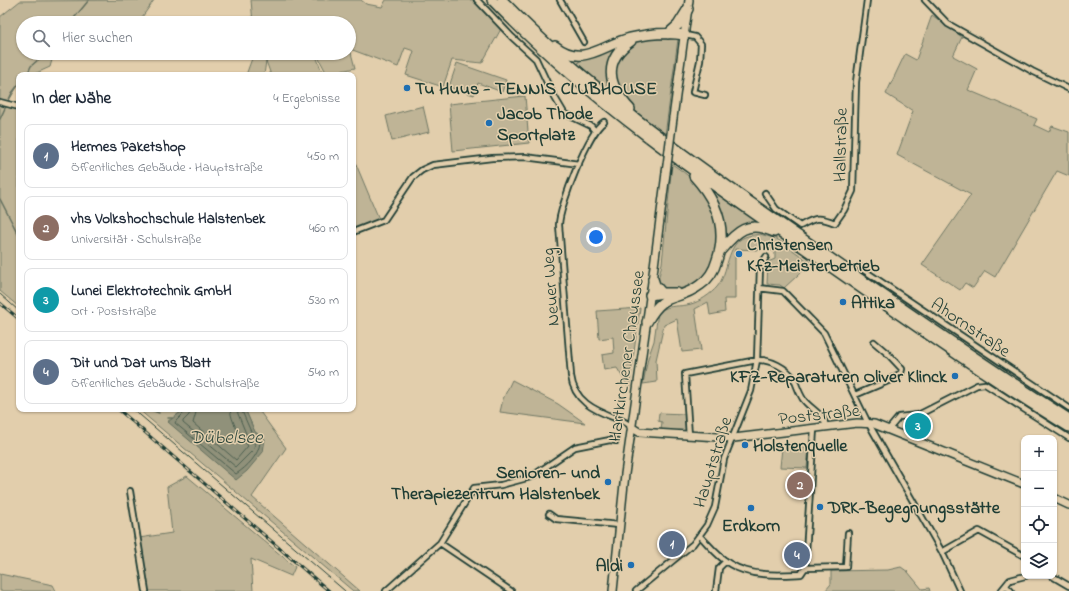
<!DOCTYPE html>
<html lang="de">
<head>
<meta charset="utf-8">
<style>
	:root { --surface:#fff; --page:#f2f2f3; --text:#1f2937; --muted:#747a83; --line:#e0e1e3; --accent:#1f6fb2 }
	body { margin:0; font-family:"Indie Flower",sans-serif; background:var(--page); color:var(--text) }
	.controls { position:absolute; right:12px; bottom:12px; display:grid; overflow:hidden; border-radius:8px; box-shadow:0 1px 3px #0004 }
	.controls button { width:36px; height:36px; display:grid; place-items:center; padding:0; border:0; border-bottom:1px solid var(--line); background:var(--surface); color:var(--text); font:20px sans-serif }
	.you { position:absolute; left:596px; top:237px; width:14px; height:14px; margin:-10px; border:3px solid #fff; border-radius:50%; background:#1a73e8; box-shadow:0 0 0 6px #1a73e833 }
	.badge { display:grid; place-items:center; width:26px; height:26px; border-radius:50%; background:var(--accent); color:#fff; font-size:13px; font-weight:700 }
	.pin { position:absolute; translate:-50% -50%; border:2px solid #fff; box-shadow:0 1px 4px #0006 }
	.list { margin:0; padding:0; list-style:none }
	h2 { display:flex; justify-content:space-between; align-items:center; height:52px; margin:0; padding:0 16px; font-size:17px }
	h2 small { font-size:13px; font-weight:400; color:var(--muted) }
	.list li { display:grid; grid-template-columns:26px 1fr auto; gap:12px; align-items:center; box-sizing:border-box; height:64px; margin:0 8px 8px; padding:0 8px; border:1px solid var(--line); border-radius:8px }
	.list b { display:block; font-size:15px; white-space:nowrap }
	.list p { margin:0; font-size:13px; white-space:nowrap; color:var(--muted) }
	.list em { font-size:13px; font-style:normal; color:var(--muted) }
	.icon { flex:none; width:22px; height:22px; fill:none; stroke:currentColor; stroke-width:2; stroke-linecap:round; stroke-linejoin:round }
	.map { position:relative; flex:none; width:1069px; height:591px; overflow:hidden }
	.search { position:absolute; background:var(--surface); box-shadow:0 1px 3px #0004; left:16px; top:16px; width:340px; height:44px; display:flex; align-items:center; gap:10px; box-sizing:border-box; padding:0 14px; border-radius:22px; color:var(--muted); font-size:15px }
	.panel { position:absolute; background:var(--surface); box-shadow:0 1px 3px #0004; left:16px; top:72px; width:340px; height:340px; border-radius:8px }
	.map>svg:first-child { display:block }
	.green { fill:#bfb496; stroke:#6f7865 }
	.water { fill:#90917a; stroke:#636f5e }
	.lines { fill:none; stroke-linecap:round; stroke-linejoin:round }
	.shore { stroke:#4c5f50; stroke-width:1 }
	.stream { stroke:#636f5e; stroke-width:1.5 }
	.street-casing { stroke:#1f3d34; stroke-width:8 }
	.secondary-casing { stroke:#1f3d34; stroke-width:10 }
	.highway-casing { stroke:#1f3d34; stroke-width:12 }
	.street { stroke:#e2ceac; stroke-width:4.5 }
	.secondary { stroke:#e2ceac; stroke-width:7 }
	.highway { stroke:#e2ceac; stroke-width:9 }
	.tram { stroke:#1f3d34; stroke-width:1 }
	.rail-casing { stroke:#1f3d34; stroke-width:3 }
	.rail { stroke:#e2ceac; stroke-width:1.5; stroke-dasharray:4.5; stroke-linecap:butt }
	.secondary-bridge-casing { stroke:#1f3d34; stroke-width:10; stroke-linecap:butt }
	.secondary-bridge { stroke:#e2ceac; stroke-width:7 }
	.poi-dot { fill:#1f6fb2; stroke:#e2ceac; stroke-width:1.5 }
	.labels { text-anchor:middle; stroke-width:3; stroke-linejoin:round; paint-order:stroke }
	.poi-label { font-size:18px; font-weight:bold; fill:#1f3d34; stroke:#e2ceac; text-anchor:start }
	.street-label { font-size:18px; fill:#1f3d34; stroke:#e2ceac }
	.water-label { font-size:19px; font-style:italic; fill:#2a453b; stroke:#e2ceac }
</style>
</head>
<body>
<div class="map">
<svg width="1069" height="591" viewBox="0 0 1069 591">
	<rect width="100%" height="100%" fill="#e2ceac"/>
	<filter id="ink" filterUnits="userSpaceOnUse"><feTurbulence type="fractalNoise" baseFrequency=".025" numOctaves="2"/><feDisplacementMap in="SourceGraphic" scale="8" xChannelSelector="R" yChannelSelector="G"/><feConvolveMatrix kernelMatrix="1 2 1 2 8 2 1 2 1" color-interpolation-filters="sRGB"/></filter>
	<g filter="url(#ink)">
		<path class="green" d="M154 0 138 23H84L76 19 73 23H23V53H54L50 67 32 75H19V84L8 102 4 101 2 106 19 110V307L0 291V17L20 1Z
			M251 0H361L366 4 382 7 386 0H475L501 29 482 63 452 60 443 87 406 75 414 51 405 48 398 67 350 49 355 68 327 74 316 53H349V23H253Z
			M932 15 962 37 953 56 977 69 968 90 1037 119 1034 125 1049 132 1052 126 1069 132V176L1057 171 995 277 985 271 973 288 965 283 960 290 922 265 971 195 897 155 913 111 886 94 905 54 916 60Z
			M643 39H678L665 135C643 117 596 87 622 56 629 47 633 43 643 39Z
			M623 42 615 52 616 97 578 64 580 59Z
			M254 53H266V60L284 53H315L323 75H271L266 61 264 75H246Z
			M457 63 506 80 502 92 478 83 474 95 449 87Z
			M525 96 529 143 453 151 449 104Z
			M423 106 429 132 392 141 386 116Z
			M353 157 379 219 353 229Z
			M672 164C687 174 702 186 711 202 714 208 714 217 715 223 723 263 707 292 664 289L658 281 662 263Z
			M711 190 759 223 724 241 709 191Z
			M760 234 777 239 811 263 784 288 780 285 767 284 768 262 775 259V252L767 248 758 250 735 249V299H724L725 312 710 315 708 302 695 309 701 350 682 352 677 319 664 325 656 360 657 382 643 384 648 358 654 341 658 312C673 303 677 308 691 304 699 302 711 294 717 287 729 273 726 244 745 237 749 235 755 235 760 234Z
			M640 308 629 388 617 368 604 370 602 355 614 353 613 337 599 339 597 311Z
			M512 380 558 404 585 423 500 412 503 399Z
			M138 409H185L168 421 265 439 255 432 245 409H258L286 448 252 497 360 591H353Z
			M659 413 686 414 687 432 661 430 662 422 658 421Z
			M809 447 807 468 780 467 782 448Z
			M187 476 295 567 291 576 251 559 253 591H148L139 538 172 533 167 487Z
			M901 567 908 572 922 589 929 588 930 591H825L831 584V571L888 570Z
			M0 574 53 585 56 591H0Z"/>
		<path class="water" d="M185 409H245L255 432 265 439 263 452 247 471 236 480 168 422Z"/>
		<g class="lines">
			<path class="shore" d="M186 409 184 413 176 421 175 423 236 474C247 467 259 455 260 442L252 434 241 409
				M191 409 189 415 183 421V423L236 467 254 449 255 444 247 436 236 409
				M197 409 193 423 236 460 248 446C240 437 231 421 230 409"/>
			<path class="stream" d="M70 23 89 0
				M27 75 31 66 46 53
				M0 119 12 93 19 84
				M0 199 19 236
				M149 409 159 413
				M168 418H172"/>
			<g class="street-casing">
				<path id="street" d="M477 0 512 37 536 59 551 91 564 113 591 126 595 131
					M560 0 584 42
					M925 0 948 24 1032 71 1069 89
					M685 35 695 37 701 44 700 61 693 92 705 95
					M0 102 19 107
					M604 122C589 131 559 207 559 225L571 376C574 401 594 410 615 418 622 421 626 421 631 427
					M765 193 776 209 800 226C815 218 818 216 835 223L844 210 853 191 856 82 867 0
					M353 232 384 220 413 177 422 170 433 165 492 158 525 157 579 164
					M859 267 1069 408
					M759 288 783 291 824 333 866 419 942 552 960 591
					M855 395 888 381 901 373 902 369 888 354 874 342
					M889 429 899 417 918 415 977 385 985 384 1069 438
					M689 436 685 374 757 360C770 359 787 368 794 379 797 386 799 393 803 399 810 409 824 414 826 427
					M130 491 146 591
					M549 514 556 519 619 525
					M700 536C709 545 719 558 730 564 751 577 778 575 801 574L805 568 814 429
					M440 543 511 591
					M942 552 979 531 1024 556
					M805 568 846 567 848 533
					M1052 576 1069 586
					M1006 586 1011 591
					M386 591 440 543 474 488 501 485 531 477 575 447 610 440 616 441
					M636 591 693 544 707 525 715 507 724 459 751 391 757 360 760 267 766 257
					M716 591 719 568 726 561
					M1001 591 1010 580 1025 576"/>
			</g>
			<g class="secondary-casing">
				<path id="secondary" d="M673 118 689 0
					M631 427 639 432 734 438 857 423 874 424 1024 484
					M1054 498 1069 505
					M613 591 625 474 649 305 666 173"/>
			</g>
			<g class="highway-casing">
				<path id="highway" d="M492 0C587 99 699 176 811 253 896 312 981 373 1069 427
					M502 0C587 88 687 158 787 228 880 293 973 358 1069 419
					M668 34 678 25 688 9
					M555 46C583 68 602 45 630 38 647 34 668 32 685 35
					M630 109C608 86 602 61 631 41
					M721 250C737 231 748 220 774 232
					M653 279 655 285 662 293
					M650 295 662 293H677
					M647 322C665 289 676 303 700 285 709 279 714 271 717 260 728 228 716 200 694 176"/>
			</g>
			<use href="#street" class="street"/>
			<use href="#secondary" class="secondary"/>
			<use href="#highway" class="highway"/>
			<path class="tram" d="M0 294 19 311
				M133 409 345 591"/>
			<g class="rail-casing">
				<path id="rail" d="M0 303 19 319
					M118 409 329 591"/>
			</g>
			<use href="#rail" class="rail"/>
			<g class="secondary-bridge-casing">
				<path id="secondary-bridge" d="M666 173 673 118"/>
			</g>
			<use href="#secondary-bridge" class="secondary-bridge"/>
		</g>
	</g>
	<g class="poi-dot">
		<circle cx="407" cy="88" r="4"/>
		<circle cx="489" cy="123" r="4"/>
		<circle cx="739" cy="254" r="4"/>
		<circle cx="843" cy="302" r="4"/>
		<circle cx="955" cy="376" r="4"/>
		<circle cx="745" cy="445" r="4"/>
		<circle cx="608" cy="482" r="4"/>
		<circle cx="820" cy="507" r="4"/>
		<circle cx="751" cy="508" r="4"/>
		<circle cx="631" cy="565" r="4"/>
	</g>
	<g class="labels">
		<g class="poi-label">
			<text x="415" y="94">Tu Huus - TENNIS CLUBHOUSE</text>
			<text x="497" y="119">Jacob Thode<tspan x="497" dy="21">Sportplatz</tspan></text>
			<text x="747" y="250">Christensen<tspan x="747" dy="21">Kfz-Meisterbetrieb</tspan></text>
			<text x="851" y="308">Attika</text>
			<text x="947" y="382" text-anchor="end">KFZ-Reparaturen Oliver Klinck</text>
			<text x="753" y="451">Holstenquelle</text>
			<text x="600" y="478" text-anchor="end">Senioren- und<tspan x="600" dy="21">Therapiezentrum Halstenbek</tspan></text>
			<text x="828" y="513">DRK-Begegnungsstätte</text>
			<text x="751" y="531" text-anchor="middle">Erdkorn</text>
			<text x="623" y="571" text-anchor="end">Aldi</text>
		</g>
		<g class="street-label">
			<text transform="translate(840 145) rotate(-89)" y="6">Hallstraße</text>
			<text transform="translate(550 287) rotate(-94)" y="6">Neuer Weg</text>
			<text transform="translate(971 327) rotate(34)" y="6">Ahornstraße</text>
			<text transform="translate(626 356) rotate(-82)" y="6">Hartkirchener Chaussee</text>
			<text transform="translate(819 414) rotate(-6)" y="6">Poststraße</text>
			<text transform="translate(712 462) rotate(-73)" y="6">Hauptstraße</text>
		</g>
		<g class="water-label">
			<text x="226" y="443">Dübelsee</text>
		</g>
	</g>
</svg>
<div class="controls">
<button>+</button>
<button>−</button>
<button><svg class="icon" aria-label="locate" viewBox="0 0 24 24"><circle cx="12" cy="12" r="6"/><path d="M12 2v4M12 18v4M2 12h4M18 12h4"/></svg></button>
<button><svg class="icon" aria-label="layers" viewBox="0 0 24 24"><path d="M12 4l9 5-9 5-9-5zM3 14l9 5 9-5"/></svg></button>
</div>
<div class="you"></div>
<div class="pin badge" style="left:672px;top:544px;background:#5c6f8a">1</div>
<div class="pin badge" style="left:800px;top:485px;background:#8d6e63">2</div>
<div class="pin badge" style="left:918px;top:426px;background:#0f9aa8">3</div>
<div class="pin badge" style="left:797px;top:555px;background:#5c6f8a">4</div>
<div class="search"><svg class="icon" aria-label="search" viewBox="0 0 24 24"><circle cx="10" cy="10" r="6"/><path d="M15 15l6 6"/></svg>Hier suchen</div>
<section class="panel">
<h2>In der Nähe<small>4 Ergebnisse</small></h2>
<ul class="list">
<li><span class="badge" style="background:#5c6f8a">1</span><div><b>Hermes Paketshop</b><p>Öffentliches Gebäude · Hauptstraße</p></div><em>450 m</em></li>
<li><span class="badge" style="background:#8d6e63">2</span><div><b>vhs Volkshochschule Halstenbek</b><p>Universität · Schulstraße</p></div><em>460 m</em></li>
<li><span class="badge" style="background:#0f9aa8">3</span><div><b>Lunei Elektrotechnik GmbH</b><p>Ort · Poststraße</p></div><em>530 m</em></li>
<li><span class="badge" style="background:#5c6f8a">4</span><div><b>Dit und Dat ums Blatt</b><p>Öffentliches Gebäude · Schulstraße</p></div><em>540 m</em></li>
</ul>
</section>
</div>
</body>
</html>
